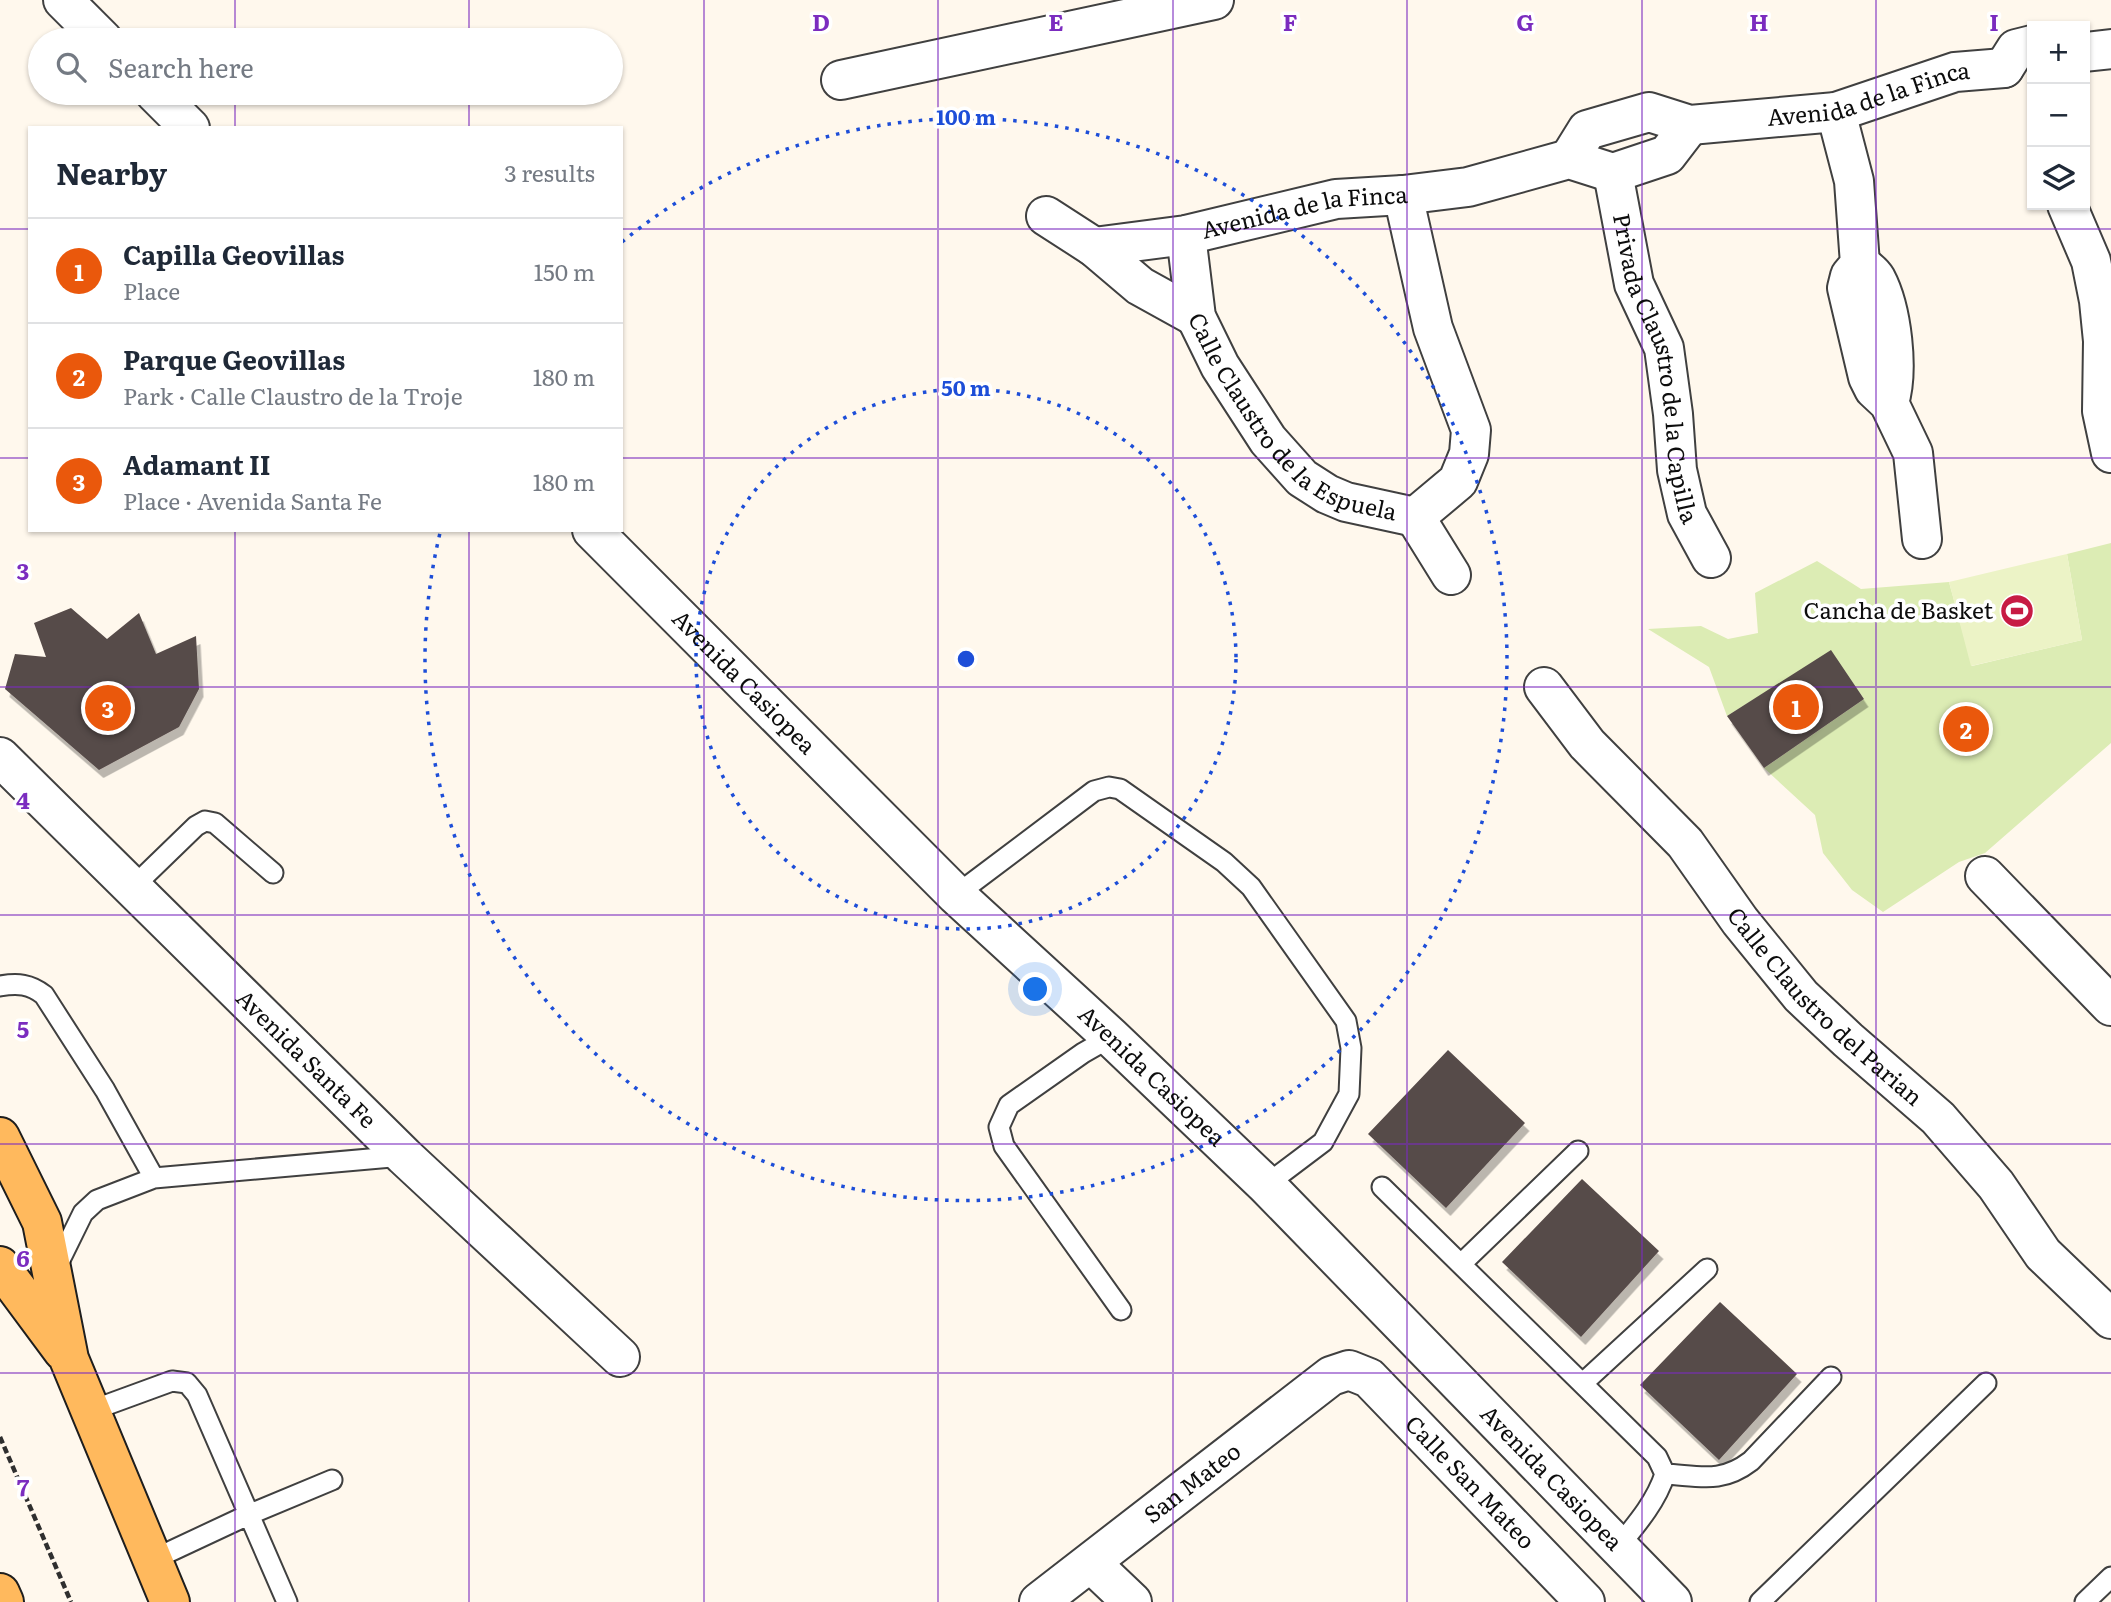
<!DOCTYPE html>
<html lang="en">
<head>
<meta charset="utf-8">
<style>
	:root { --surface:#fff; --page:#f2f2f3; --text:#1f2937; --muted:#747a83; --line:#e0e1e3; --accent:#ea580c }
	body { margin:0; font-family:Literata,serif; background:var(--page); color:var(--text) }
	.controls { position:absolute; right:21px; top:21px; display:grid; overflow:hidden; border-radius:0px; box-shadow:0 2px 5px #0004 }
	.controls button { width:63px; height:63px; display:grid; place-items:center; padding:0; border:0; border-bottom:2px solid var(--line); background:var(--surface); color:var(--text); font:35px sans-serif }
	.you { position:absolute; left:1036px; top:990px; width:24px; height:24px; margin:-18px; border:5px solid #fff; border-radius:50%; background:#1a73e8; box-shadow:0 0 0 10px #1a73e833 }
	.badge { display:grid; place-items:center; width:46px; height:46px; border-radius:50%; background:var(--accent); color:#fff; font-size:23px; font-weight:700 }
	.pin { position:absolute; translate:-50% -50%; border:4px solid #fff; box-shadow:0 2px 7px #0006 }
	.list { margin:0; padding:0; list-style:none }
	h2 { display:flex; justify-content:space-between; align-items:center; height:91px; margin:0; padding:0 28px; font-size:30px }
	h2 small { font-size:23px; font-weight:400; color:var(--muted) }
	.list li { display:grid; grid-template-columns:46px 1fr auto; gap:21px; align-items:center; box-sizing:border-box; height:105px; padding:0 28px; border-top:2px solid var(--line) }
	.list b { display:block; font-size:26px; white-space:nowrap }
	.list p { margin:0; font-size:23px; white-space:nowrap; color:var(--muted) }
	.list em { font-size:23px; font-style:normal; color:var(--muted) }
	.icon { flex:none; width:38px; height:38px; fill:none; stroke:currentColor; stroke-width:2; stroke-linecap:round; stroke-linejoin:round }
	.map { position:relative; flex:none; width:2111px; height:1602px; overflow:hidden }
	.search { position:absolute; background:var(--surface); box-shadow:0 2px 5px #0004; left:28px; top:28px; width:595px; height:77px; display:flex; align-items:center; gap:18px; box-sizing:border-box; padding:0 24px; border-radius:38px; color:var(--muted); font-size:26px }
	.panel { position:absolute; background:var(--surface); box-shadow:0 2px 5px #0004; left:28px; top:126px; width:595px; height:406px; border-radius:0px }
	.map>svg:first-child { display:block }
	.green { fill:#dcecb4 }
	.pitch { fill:#ecf3c6 }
	.building { fill:#574b49; filter:url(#shadow) }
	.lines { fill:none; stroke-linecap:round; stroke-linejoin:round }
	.service-casing { stroke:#404040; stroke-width:23 }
	.minor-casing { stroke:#404040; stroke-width:42 }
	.primary-casing { stroke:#1e1e1e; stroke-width:42 }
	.path { stroke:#2f2f2f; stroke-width:4.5; stroke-dasharray:7 3.5; stroke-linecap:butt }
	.service { stroke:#fff; stroke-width:19 }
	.minor { stroke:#fff; stroke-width:38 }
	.primary { stroke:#ffb95d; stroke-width:38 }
	.grid { fill:none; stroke:#7b2cbf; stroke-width:2; stroke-opacity:0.55 }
	.ring { fill:none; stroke:#1d4ed8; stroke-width:3.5; stroke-dasharray:3.5 7 }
	.labels { text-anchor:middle; stroke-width:7; stroke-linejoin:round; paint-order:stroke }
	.street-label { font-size:23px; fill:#0d0d0d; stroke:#fff }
	.poi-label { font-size:23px; fill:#0d0d0d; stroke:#fff; text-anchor:end }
	.grid-label { font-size:23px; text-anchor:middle; font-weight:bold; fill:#7b2cbf; stroke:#fff; stroke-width:7; stroke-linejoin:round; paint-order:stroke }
	.centre { fill:#1d4ed8; stroke:#fff; stroke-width:3.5 }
	.ring-label { font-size:21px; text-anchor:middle; font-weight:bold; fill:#1d4ed8; stroke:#fff; stroke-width:7; stroke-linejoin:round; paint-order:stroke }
</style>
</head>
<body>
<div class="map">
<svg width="2111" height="1602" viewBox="0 0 2111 1602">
	<defs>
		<filter id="shadow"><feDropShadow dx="4.5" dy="8" stdDeviation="0" flood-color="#0004"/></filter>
	</defs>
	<rect width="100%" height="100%" fill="#fff8ed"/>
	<path class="green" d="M2111 543V743L1985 853 1959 862 1883 912 1852 890 1823 853 1815 815 1764 768 1864 699 1831 651 1727 716 1709 667 1648 629 1701 626 1728 639 1758 633 1755 593 1817 561 1861 589 1949 582 1972 666 2082 640 2067 554Z"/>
	<path class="pitch" d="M2067 554 2082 640 1971 666 1949 582Z"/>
	<path class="building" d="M71 608 107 639 139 613 156 654 196 636 199 689 179 727 99 770 5 689 15 654 46 657 34 623Z
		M1831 650 1864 699 1764 768 1727 716Z
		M1448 1050 1525 1123 1446 1208 1368 1134Z
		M1582 1179 1659 1251 1581 1337 1502 1262Z
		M1720 1302 1797 1374 1719 1460 1640 1385Z"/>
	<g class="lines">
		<g class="service-casing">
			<path id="service" d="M133 887 196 826 205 821 215 823 273 873
				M956 895 1094 791 1109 787 1120 789 1224 862 1251 887 1346 1021 1351 1048 1349 1094 1323 1142 1266 1185
				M0 986C18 983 30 984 44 995L105 1090 154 1178
				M1111 1037 1083 1053 1009 1105 999 1127 1004 1146 1121 1310
				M1382 1187 1657 1457 1665 1474C1656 1502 1636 1525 1618 1547
				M1461 1264 1578 1151
				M55 1270 83 1213 97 1200 154 1178 403 1156
				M1583 1383 1707 1269
				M90 1411 172 1381 187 1383 197 1395 287 1602
				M1665 1474C1700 1476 1721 1484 1751 1461L1831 1377
				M152 1560 248 1515 332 1480
				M1760 1602 1986 1383
				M2085 1602 2111 1577"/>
		</g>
		<g class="minor-casing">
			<g id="minor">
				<path d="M63 0 103 40"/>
				<path d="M2085 52 2111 49"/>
				<path d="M2004 68 2016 49 2032 45"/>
				<path d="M841 80 1214 0"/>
				<path d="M155 93 190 128"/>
				<path d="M1836 112 1854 181 1860 264 1850 276 1847 288 1868 377 1874 389 1889 403 1913 453 1922 539"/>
				<path id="s1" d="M1569 159 1587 130 1649 112 1690 125 1836 112 1955 72 2004 68"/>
				<path id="s2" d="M1613 173 1634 284 1664 348 1673 414 1677 470 1687 514 1711 558"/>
				<path d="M1403 195 1433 328 1471 430 1469 454 1458 481 1415 517"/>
				<path d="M2067 205 2091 261 2099 301 2103 341 2102 411 2111 453"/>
				<path d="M1046 216 1094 247 1140 286 1196 317"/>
				<path id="s3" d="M1186 235 1196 317 1220 366 1268 440 1302 478 1327 494 1346 502 1415 517"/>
				<path id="s4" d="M1094 247 1186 235 1336 199 1403 195 1468 187 1569 159 1613 173 1667 155 1690 125"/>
				<path d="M1860 264C1866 269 1872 272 1876 279 1892 309 1899 370 1889 403"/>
				<path d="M1415 517 1451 575"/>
				<path id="s5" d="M592 530 956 895 1111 1037 1266 1185 1672 1602"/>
				<path id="s6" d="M1544 687 1587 744 1685 843 1740 921 1801 996 1848 1040 1938 1118 1996 1185 2043 1254 2111 1319"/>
				<path id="s7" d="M0 757 404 1156 620 1357"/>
				<path d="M1985 876 2111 1006"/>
				<path d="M1091 1563 1132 1602"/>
				<path id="s8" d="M1039 1602 1331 1376 1349 1370 1369 1378 1585 1602"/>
			</g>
		</g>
		<g class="primary-casing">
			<path id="primary" d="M0 1137 42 1222 69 1359 170 1602
				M0 1266 63 1351
				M0 1593 4 1602"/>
		</g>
		<path class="path" d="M0 1437 71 1602"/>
		<use href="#service" class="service"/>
		<use href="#minor" class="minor"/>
		<use href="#primary" class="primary"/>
	</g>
	<path class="grid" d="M235 0V40M469 0V40M704 0V1602M938 0V1602M1173 0V1602M1407 0V1602M1642 0V1602M1876 0V1602M235 93V128M469 93V128M0 229H30M621 229H2111M0 458H30M621 458H2111M235 530V1602M469 530V1602M0 687H2111M0 915H2111M0 1144H2111M0 1373H2111"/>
	<g class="ring">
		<circle cx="966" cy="659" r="270"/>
		<path d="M622 242A541 541 0 1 1 440 533"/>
	</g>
	<defs>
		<g id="stadium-disc" transform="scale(1.75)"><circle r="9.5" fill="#c71b44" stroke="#fff"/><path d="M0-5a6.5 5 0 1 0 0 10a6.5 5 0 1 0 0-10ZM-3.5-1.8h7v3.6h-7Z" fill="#fff"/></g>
	</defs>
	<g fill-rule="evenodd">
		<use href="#stadium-disc" x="2017" y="611"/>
	</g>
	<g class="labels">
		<g class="street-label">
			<text dy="8" stroke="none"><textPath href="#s1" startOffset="324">Avenida de la Finca</textPath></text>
			<text dy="8" stroke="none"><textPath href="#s4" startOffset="214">Avenida de la Finca</textPath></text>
			<text dy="8" stroke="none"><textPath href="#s2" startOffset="201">Privada Claustro de la Capilla</textPath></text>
			<text dy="8" stroke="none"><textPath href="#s3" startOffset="229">Calle Claustro de la Espuela</textPath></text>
			<text dy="8" stroke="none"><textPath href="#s5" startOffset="215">Avenida Casiopea</textPath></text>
			<text dy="8" stroke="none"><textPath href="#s6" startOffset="427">Calle Claustro del Parian</textPath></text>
			<text dy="8" stroke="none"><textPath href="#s7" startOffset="430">Avenida Santa Fe</textPath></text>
			<text dy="8" stroke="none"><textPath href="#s5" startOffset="782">Avenida Casiopea</textPath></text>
			<text dy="8" stroke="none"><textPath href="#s5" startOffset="1349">Avenida Casiopea</textPath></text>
			<text dy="8" stroke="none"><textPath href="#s8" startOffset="555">Calle San Mateo</textPath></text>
			<text dy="8" stroke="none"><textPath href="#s8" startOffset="194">San Mateo</textPath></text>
		</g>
		<g class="poi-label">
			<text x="1993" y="619">Cancha de Basket</text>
		</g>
	</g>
	<g class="grid-label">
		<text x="821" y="31">D</text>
		<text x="1056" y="31">E</text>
		<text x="1290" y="31">F</text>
		<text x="1525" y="31">G</text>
		<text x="1759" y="31">H</text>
		<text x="1994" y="31">I</text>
		<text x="23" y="580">3</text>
		<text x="23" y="809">4</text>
		<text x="23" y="1038">5</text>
		<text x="23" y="1267">6</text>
		<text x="23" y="1496">7</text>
	</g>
	<circle cx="966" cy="659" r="10" class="centre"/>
	<g class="ring-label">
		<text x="966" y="125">100 m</text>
		<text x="966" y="396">50 m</text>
	</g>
</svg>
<div class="controls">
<button>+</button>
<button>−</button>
<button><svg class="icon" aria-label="layers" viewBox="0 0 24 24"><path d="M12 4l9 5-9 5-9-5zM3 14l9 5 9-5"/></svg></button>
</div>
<div class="you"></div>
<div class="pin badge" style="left:1796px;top:707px">1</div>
<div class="pin badge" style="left:1966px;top:729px">2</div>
<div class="pin badge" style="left:108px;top:708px">3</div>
<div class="search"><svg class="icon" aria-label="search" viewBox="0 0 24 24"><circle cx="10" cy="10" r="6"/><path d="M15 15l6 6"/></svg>Search here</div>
<section class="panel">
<h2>Nearby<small>3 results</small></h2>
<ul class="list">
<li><span class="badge">1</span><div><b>Capilla Geovillas</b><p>Place</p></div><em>150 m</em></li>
<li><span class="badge">2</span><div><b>Parque Geovillas</b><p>Park · Calle Claustro de la Troje</p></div><em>180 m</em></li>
<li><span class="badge">3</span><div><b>Adamant II</b><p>Place · Avenida Santa Fe</p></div><em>180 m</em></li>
</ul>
</section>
</div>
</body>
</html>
